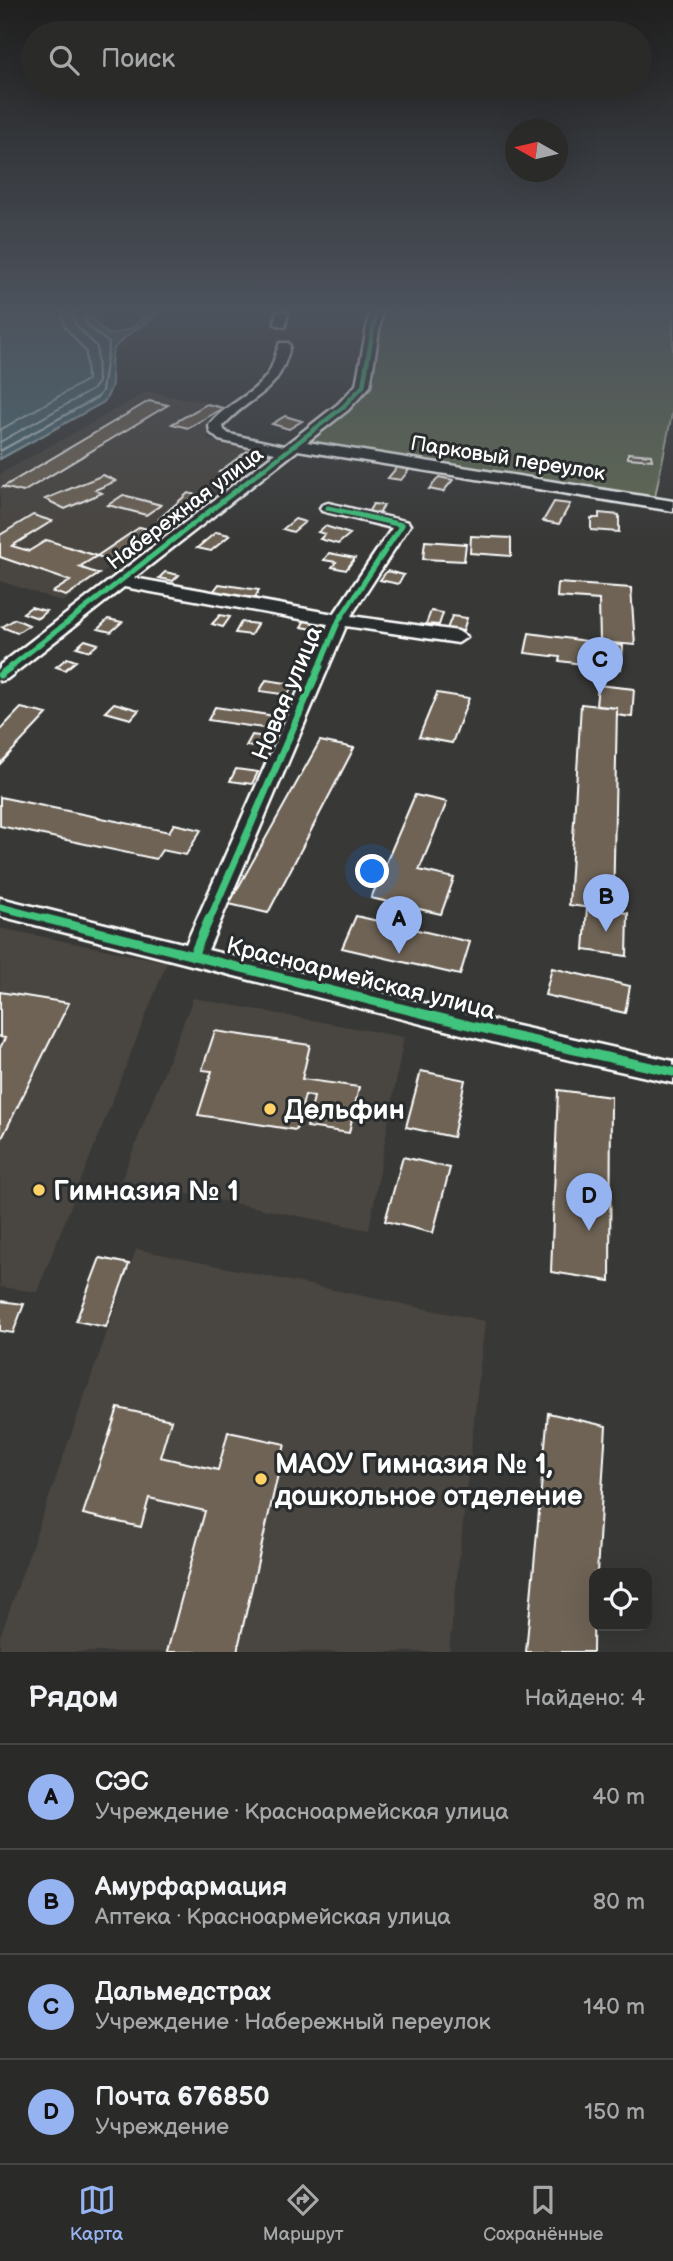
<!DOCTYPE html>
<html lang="ru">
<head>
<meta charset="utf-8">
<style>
	:root { --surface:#2a2a28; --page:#323230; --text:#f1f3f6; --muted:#a5a7a8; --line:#464645; --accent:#95b2f1 }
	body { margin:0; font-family:"Balsamiq Sans",sans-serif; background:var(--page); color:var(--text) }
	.controls { position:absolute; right:21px; bottom:21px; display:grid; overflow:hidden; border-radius:14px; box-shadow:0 7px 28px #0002 }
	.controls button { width:63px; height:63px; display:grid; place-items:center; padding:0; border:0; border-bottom:2px solid var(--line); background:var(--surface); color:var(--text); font:35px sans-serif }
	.compass { position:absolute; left:505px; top:119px; width:63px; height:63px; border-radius:50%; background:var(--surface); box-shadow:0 7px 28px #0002; rotate:278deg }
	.you { position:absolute; left:373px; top:872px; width:24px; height:24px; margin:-18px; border:5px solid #fff; border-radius:50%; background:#1a73e8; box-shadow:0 0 0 10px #1a73e833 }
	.badge { display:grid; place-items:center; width:46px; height:46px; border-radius:50%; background:var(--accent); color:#111; font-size:23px; font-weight:700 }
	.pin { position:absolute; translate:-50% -58px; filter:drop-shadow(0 2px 4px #0008) }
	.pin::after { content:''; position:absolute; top:37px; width:24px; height:21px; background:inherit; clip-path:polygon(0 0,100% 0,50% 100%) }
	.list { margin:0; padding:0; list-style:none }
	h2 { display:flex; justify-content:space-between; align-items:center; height:91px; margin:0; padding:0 28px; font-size:30px }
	h2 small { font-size:23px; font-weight:400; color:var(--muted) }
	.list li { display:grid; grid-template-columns:46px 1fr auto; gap:21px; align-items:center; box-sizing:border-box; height:105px; padding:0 28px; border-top:2px solid var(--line) }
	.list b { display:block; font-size:26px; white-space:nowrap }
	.list p { margin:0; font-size:23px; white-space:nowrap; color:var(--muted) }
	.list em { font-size:23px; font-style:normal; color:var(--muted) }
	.icon { flex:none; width:38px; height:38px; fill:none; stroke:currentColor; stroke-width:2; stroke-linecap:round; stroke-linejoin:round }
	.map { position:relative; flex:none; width:673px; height:1652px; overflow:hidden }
	.search { position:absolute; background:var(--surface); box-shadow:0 7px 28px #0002; left:21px; right:21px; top:21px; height:77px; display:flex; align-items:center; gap:18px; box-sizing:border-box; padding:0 24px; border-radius:38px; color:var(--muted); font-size:26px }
	.sheet { height:511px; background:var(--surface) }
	nav { display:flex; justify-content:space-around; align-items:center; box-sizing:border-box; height:98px; border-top:2px solid var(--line); background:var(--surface); font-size:19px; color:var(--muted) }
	nav a { display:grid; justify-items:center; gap:4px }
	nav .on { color:var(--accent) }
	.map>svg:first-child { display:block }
	.built { fill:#48453f }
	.green { fill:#606b52; stroke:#b0b5a8; stroke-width:2 }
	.water { fill:#4e6b73; stroke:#95a6ab; stroke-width:2 }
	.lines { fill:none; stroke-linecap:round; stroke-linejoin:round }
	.shore { stroke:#b8c4c7; stroke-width:2 }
	.building { fill:#6e6455; stroke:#fff; stroke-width:2 }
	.minor-casing { stroke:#fff; stroke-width:5 }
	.minor { fill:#2a2d2e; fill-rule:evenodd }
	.cycleway-far3-casing { stroke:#2a2d2e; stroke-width:7 }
	.cycleway-far2-casing { stroke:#2a2d2e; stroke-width:9 }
	.cycleway-far1-casing { stroke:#2a2d2e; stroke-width:11 }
	.cycleway-casing { stroke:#2a2d2e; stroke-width:13 }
	.cycleway-far3 { stroke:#40c37c; stroke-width:4.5 }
	.cycleway-far2 { stroke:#40c37c; stroke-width:5 }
	.cycleway-far1 { stroke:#40c37c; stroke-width:7 }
	.cycleway { stroke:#40c37c; stroke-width:9 }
	.poi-dot { fill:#ffd166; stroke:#2a2d2e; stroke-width:2.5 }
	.labels { text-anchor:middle; stroke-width:6; stroke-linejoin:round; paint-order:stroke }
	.far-street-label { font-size:21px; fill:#fff; stroke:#2a2d2e }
	.street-label { font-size:24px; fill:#fff; stroke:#2a2d2e }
	.near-poi-label { font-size:28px; font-weight:bold; fill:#fff; stroke:#2a2d2e; text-anchor:start }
</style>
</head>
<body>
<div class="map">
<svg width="673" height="1652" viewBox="0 0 673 1652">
	<rect width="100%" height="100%" fill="#383836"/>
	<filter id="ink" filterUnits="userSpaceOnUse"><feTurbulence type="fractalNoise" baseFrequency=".0143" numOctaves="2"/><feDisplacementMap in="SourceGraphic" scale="14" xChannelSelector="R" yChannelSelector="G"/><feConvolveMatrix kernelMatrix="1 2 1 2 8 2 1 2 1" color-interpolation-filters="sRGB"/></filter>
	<g filter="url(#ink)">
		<path class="built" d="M147 392 226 406 207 439 267 454 63 602 0 581V474Z
			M0 928 167 962 37 1292 0 1287Z
			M193 998 404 1037 369 1230 121 1181Z
			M136 1249 485 1321 449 1652H0V1637Z"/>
		<path class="green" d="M381 312H673V409L655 497 304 443 349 409 369 387Z"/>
		<path class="water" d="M0 312C21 312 64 308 82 313 96 316 99 331 111 335L132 328 149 312H161C149 323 115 339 112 354 108 377 119 378 104 402L0 459Z"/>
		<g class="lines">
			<path class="shore" d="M0 430 87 380 86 352 65 327 61 312
				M0 442 92 390 98 382 97 347 75 324 72 312
				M0 451 98 397 102 391 109 343 88 326 81 312"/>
		</g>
		<path class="building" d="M149 401 168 405 23 492 3 487Z
			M207 404 223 408 188 428 172 424Z
			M285 416 302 421 289 429 272 424Z
			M247 451 258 453 231 475 219 472Z
			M628 453 651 455 652 460 628 458Z
			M397 467 409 470 401 480 388 478Z
			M103 475 116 481 95 490 102 493 65 509 45 499Z
			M439 477 453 480 443 492 429 489Z
			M188 493 201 496 172 522 159 519Z
			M123 495 161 505 146 515 108 505Z
			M554 502 570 504 559 524 543 521Z
			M373 504 384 505 378 516 367 514Z
			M599 513 619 515V532L591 530V518H599Z
			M33 515 52 521 12 546 29 551 47 540 97 556 79 567 99 574 66 596 53 592 70 581 0 557V535Z
			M295 519 305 522 293 532 283 529Z
			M325 526 350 534 338 544 320 539 325 534 318 532Z
			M140 527 161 533 118 563 97 556Z
			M216 532 230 535 211 551 197 548Z
			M471 536 511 538V556L470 553Z
			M425 541 466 544 464 561 423 559Z
			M329 553 355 558 346 570 332 567 336 562 324 560Z
			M387 571 404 575 398 584 380 580Z
			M165 572 179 575 173 581 159 578Z
			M558 583 631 588 635 645 600 642 599 600 557 597Z
			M219 584 259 590 255 598 213 592Z
			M31 607 46 611 38 618 23 613Z
			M431 611 443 613 439 625 426 624Z
			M220 615 230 617 223 627 212 624Z
			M452 616 467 618 463 631 447 629Z
			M15 619 29 625 17 633 2 627Z
			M108 619 122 622 111 632 98 629Z
			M305 620 329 624 324 631 301 627Z
			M241 622 257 624 251 635 235 633Z
			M529 633 623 646 621 669 559 661 560 657 525 653Z
			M85 640 98 644 90 651 77 647Z
			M67 658 76 661 65 670 56 667Z
			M266 680 293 684 288 695 260 691Z
			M598 685 634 689 632 717 617 715V708L596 706Z
			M437 693 469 698 452 743 419 737Z
			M114 703 139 710 131 719 105 712Z
			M581 704 617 708 613 911 569 905Z
			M215 707 282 717 276 730 208 720Z
			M21 708 47 714 0 764V730Z
			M252 735 272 738 267 749 246 746Z
			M320 741 354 748 268 913 229 904Z
			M236 769 258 772 252 784 230 781Z
			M415 795 447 802 419 870 454 878 441 914 371 898Z
			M0 797 169 832 174 824 201 830 186 855 162 850 156 859 0 826Z
			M587 907 628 913 627 956 584 950Z
			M356 916 470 942 460 975 342 948Z
			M552 968 630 986 625 1013 545 995Z
			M0 992 69 1003 0 1142V1048L5 1038 0 1037Z
			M215 1031 310 1045 302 1079 359 1087 349 1133 307 1127 314 1097 305 1095 296 1130 198 1115 212 1071 202 1070Z
			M421 1071 465 1080 453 1137 406 1127Z
			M558 1090 611 1097 610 1281 551 1272Z
			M403 1157 450 1168 433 1233 385 1221Z
			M100 1258 129 1264 106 1327 76 1321Z
			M0 1301 24 1304 13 1333 0 1331Z
			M118 1408 171 1420 160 1457 218 1470 228 1432 285 1444 237 1652H167L205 1511 149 1498 141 1527 83 1514Z
			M548 1413 606 1426 597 1573H594L593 1652H526Z"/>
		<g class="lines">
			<g class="minor-casing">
				<path id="minor" d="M276 312H288L285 327 275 324Z
					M370 312H382L370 386 348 410 307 442 673 501V511L298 450 134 578 334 614 392 528 322 511 320 508 322 505 328 503 408 522 410 525 351 616 458 631 467 637 458 643 346 626 208 950 508 1024 673 1061V1083L508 1046 0 916V898L186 944 328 624 124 587 7 679 0 681V665L275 453 219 440 210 432 209 425C225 404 253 396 268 374 274 365 275 353 280 343H288L290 346C278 397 253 392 223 426L224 430 229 434 284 446 338 404 356 385Z"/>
			</g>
			<use href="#minor" class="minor"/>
			<g class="cycleway-far3-casing">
				<path id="cycleway-far3" d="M264 469 343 407 363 386 376 312"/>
			</g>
			<g class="cycleway-far2-casing">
				<path id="cycleway-far2" d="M9 668 266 467
					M319 668 339 620 402 525 328 508"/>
			</g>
			<g class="cycleway-far1-casing">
				<path id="cycleway-far1" d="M0 675 12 666
					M0 907 54 921
					M209 921 320 666"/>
			</g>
			<g class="cycleway-casing">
				<path id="cycleway" d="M47 919 508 1035 673 1072
					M193 956 209 919"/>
			</g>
			<use href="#cycleway-far3" class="cycleway-far3"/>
			<use href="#cycleway-far2" class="cycleway-far2"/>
			<use href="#cycleway-far1" class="cycleway-far1"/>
			<use href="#cycleway" class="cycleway"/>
		</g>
	</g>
	<linearGradient id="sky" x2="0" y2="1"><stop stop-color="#1f1f1e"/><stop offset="0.57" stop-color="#4d535d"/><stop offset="1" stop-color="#4d535d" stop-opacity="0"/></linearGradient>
	<rect width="673" height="544" fill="url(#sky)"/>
	<g class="poi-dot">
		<circle cx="270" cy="1109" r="7"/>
		<circle cx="39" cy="1190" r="7"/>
		<circle cx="261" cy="1479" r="7"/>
	</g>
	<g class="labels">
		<g class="far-street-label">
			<text transform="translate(508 458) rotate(9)" y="7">Парковый переулок</text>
			<text transform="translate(185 508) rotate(-37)" y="7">Набережная улица</text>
		</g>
		<g class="street-label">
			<text transform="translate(287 693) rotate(-67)" y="8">Новая улица</text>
			<text transform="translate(361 978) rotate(14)" y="8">Красноармейская улица</text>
		</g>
		<g class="near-poi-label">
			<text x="284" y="1119">Дельфин</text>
			<text x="53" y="1200">Гимназия № 1</text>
			<text x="275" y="1473">МАОУ Гимназия № 1,<tspan x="275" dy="32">дошкольное отделение</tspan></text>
		</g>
	</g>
</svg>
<div class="controls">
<button><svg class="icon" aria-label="locate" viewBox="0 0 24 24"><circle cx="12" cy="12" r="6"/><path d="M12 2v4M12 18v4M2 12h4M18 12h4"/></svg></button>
</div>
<svg class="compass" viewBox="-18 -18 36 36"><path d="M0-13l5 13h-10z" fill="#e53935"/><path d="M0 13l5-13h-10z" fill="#a5a7a8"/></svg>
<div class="you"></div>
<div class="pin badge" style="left:399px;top:954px">A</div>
<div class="pin badge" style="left:606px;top:932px">B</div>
<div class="pin badge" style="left:600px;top:695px">C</div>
<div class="pin badge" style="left:589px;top:1231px">D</div>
<div class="search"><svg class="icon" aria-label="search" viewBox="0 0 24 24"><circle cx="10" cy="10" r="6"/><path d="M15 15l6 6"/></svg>Поиск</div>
</div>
<section class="sheet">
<h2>Рядом<small>Найдено: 4</small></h2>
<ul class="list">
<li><span class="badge">A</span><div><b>СЭС</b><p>Учреждение · Красноармейская улица</p></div><em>40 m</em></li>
<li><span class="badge">B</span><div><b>Амурфармация</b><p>Аптека · Красноармейская улица</p></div><em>80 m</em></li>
<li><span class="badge">C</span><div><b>Дальмедстрах</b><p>Учреждение · Набережный переулок</p></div><em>140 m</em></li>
<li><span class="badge">D</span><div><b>Почта 676850</b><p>Учреждение</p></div><em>150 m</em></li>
</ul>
</section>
<nav>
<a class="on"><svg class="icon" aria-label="map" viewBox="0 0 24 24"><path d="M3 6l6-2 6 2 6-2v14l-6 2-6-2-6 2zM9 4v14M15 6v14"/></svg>Карта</a>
<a><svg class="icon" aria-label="directions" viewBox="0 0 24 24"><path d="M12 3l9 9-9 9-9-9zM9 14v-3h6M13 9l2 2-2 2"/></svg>Маршрут</a>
<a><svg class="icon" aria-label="saved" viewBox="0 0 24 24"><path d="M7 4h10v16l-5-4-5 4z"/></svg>Сохранённые</a>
</nav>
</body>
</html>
